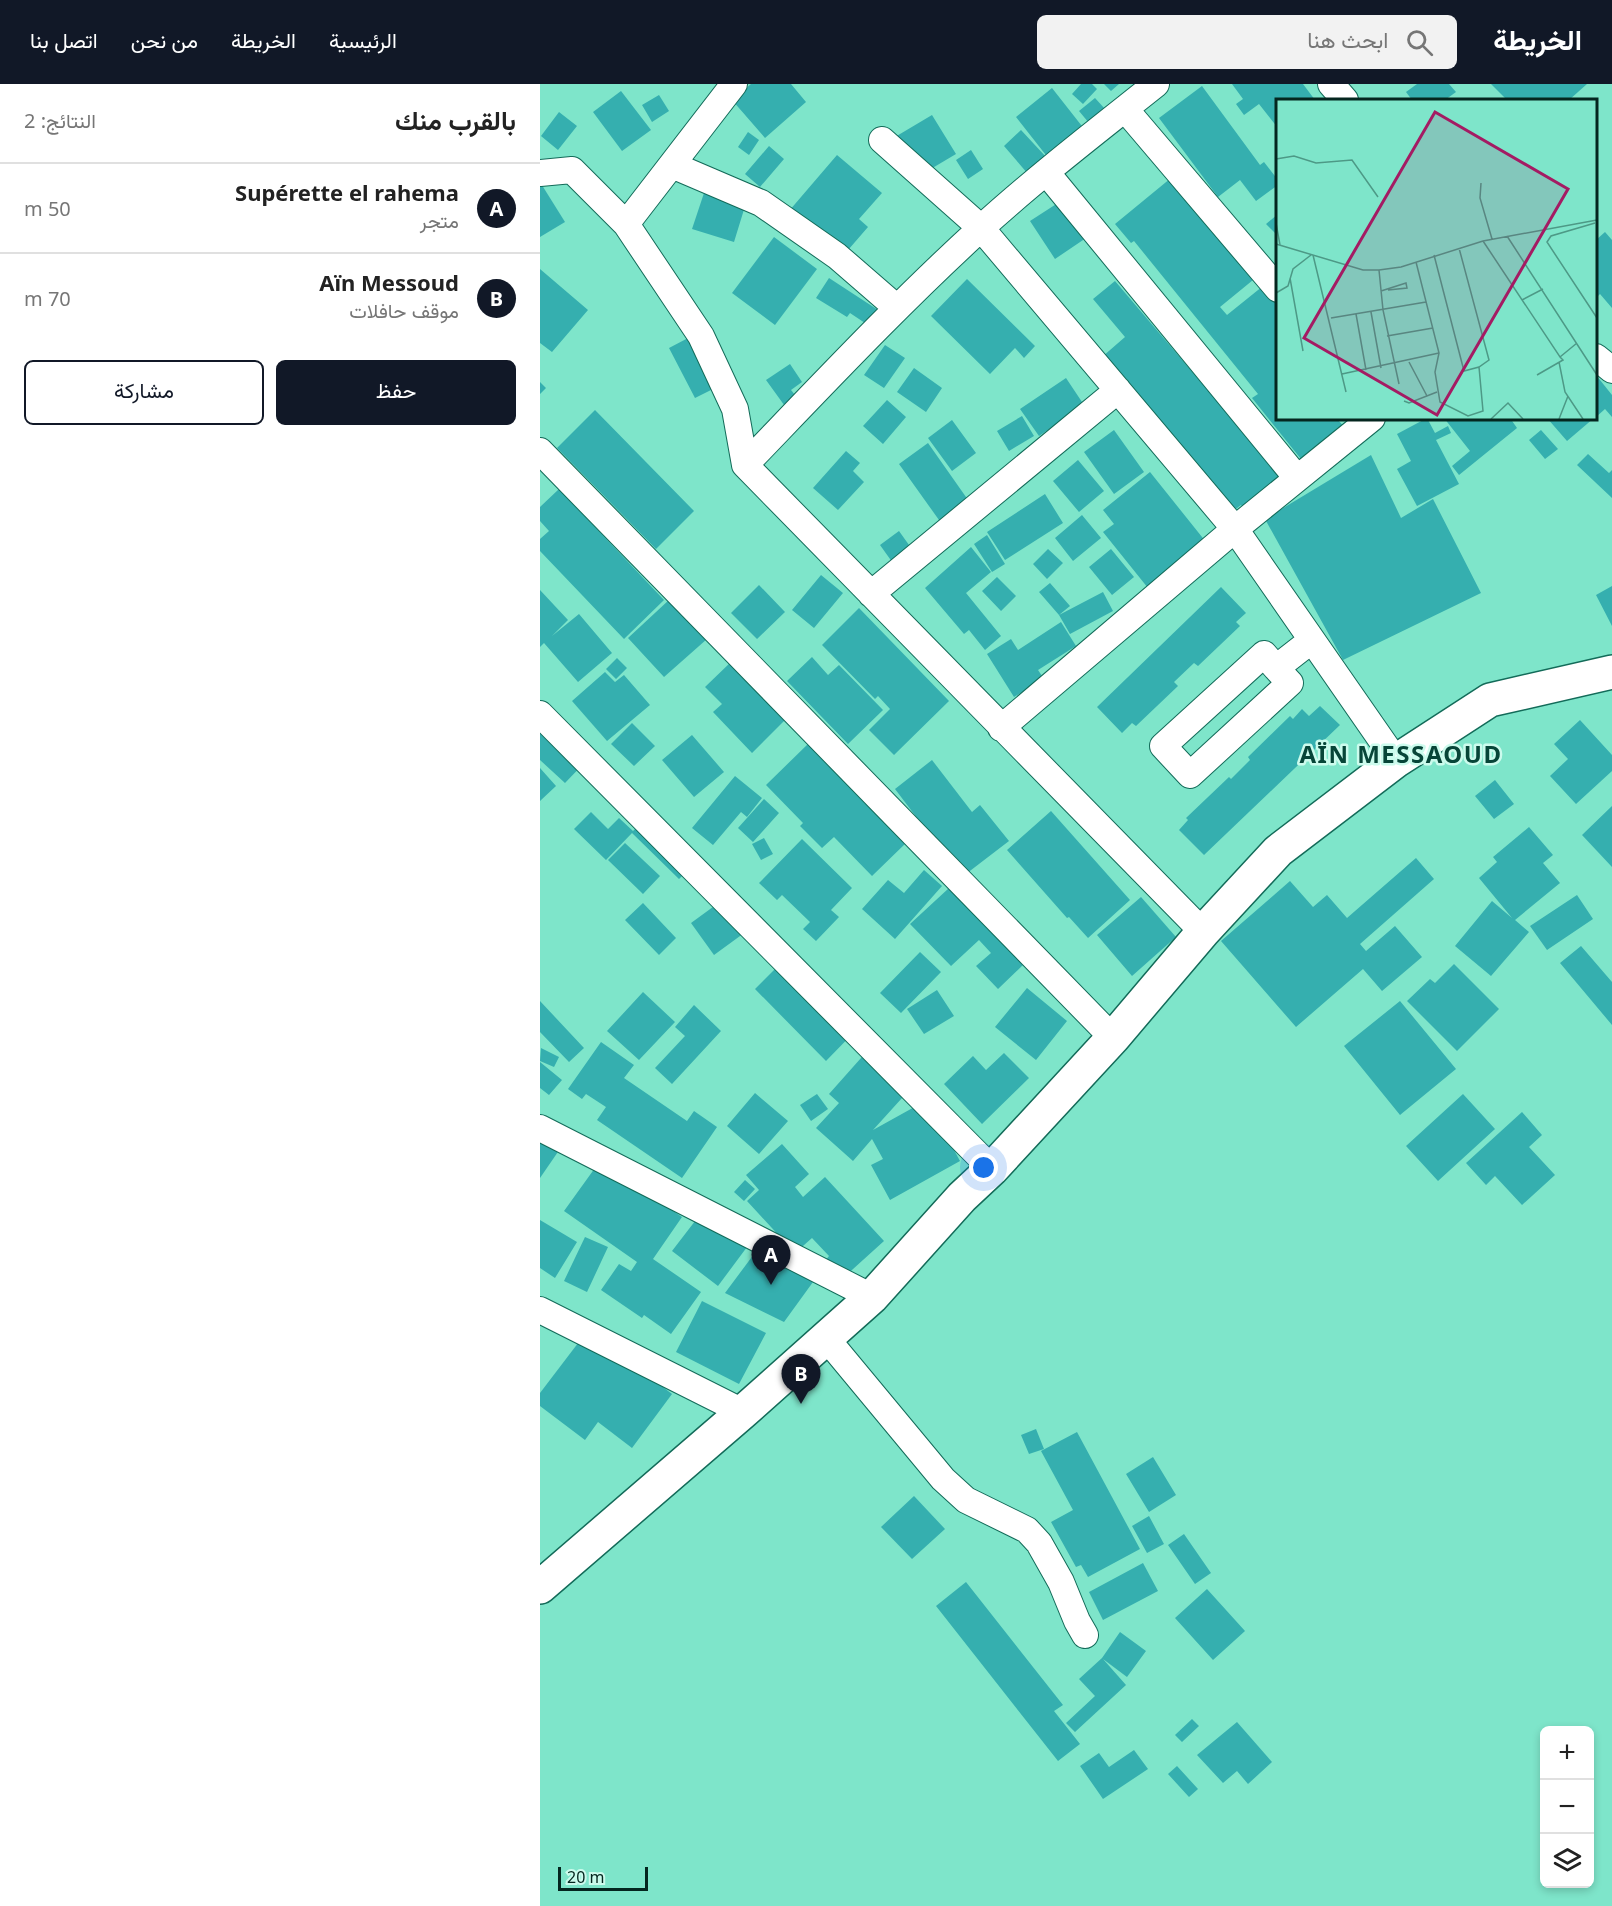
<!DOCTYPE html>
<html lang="ar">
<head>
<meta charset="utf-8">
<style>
	:root { --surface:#fff; --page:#f2f2f2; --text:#222; --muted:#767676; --line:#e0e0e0; --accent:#111827 }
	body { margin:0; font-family:"Noto Sans",Vazirmatn,sans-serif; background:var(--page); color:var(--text); direction:rtl }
	.controls { position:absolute; right:18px; bottom:18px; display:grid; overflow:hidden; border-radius:9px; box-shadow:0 3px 9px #0003 }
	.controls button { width:54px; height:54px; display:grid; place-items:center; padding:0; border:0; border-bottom:2px solid var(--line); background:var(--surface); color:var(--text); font:30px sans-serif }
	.scale { position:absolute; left:18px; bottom:15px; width:90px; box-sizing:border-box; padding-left:6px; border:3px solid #04261f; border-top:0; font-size:16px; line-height:21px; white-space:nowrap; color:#04261f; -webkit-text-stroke:4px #ccfbed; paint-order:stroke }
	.you { position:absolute; left:444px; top:1084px; width:21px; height:21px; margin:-15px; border:4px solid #fff; border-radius:50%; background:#1a73e8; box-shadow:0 0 0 9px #1a73e833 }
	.badge { display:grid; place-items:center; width:39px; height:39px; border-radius:50%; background:var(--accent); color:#fff; font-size:20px; font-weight:700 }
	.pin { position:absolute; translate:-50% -50px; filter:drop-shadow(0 2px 3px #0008) }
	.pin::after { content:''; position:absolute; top:32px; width:21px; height:18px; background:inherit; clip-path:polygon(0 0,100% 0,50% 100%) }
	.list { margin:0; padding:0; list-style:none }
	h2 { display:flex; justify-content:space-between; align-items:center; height:78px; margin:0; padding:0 24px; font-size:26px }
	h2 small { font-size:20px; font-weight:400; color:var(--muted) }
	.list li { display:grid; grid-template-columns:39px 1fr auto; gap:18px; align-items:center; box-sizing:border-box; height:90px; padding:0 24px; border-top:2px solid var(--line) }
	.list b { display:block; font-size:22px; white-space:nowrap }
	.list p { margin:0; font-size:20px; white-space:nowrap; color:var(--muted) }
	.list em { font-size:20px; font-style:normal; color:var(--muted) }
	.actions { display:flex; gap:12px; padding:18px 24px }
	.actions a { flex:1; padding:14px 0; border:2px solid var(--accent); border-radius:9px; text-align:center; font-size:21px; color:var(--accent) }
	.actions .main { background:var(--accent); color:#fff }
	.icon { flex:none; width:33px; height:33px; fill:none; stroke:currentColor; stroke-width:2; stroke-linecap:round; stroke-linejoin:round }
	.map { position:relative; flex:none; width:1072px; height:1822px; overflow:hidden; direction:ltr }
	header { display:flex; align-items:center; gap:36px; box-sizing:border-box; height:84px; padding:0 30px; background:var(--accent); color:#fff }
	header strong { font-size:28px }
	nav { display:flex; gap:33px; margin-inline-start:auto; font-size:21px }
	.search { width:420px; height:54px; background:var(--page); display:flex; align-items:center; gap:15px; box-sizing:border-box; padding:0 21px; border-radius:9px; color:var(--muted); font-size:22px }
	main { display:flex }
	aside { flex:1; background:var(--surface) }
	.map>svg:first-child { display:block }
	.building { fill:#35afaf }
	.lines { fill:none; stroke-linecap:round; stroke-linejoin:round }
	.street-casing { stroke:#136b59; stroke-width:28 }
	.secondary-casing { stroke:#136b59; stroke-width:36 }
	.street { stroke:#fff; stroke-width:26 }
	.secondary { stroke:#fff; stroke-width:33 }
	.labels { text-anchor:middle; stroke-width:5; stroke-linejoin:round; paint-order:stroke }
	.district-label { font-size:24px; font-weight:bold; letter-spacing:1.5px; fill:#074538; stroke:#ccfbed }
	.inset-road { fill:none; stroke:#4d9986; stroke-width:1.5 }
	.view { fill:#a41b63; fill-opacity:0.15; stroke:#a41b63; stroke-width:3 }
	.inset-edge { fill:none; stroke:#04261f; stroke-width:3 }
</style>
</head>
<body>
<header>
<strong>الخريطة</strong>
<div class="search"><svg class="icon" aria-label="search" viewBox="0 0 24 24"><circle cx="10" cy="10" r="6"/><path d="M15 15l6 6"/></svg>ابحث هنا</div>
<nav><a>الرئيسية</a><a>الخريطة</a><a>من نحن</a><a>اتصل بنا</a></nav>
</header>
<main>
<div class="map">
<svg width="1072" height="1822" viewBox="0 0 1072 1822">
	<rect width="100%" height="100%" fill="#7ee5ca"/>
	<path class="building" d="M211 0H251L266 18 225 54 192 16Z
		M541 0H552L557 5 543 20 532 10Z
		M564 0H579L571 7Z
		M692 0H763L775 16H738V44L719 20 704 31 696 20 703 15Z
		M877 0H909L916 8 905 16H872L866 8Z
		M951 0H1047L1029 16H967Z
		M662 2 720 81 724 78 738 96V101L716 117 700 96 678 113 619 34Z
		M512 4 545 46 509 75 476 33Z
		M81 7 111 46 82 67 53 28Z
		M119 11 129 27 112 38 102 21Z
		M555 14 565 25 549 39 539 27Z
		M19 28 37 42 18 66 1 52Z
		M392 31 416 70 379 92 355 53Z
		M481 46 507 74 488 90 464 62Z
		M208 48 219 56 209 71 198 63Z
		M229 62 244 75 220 103 205 90Z
		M431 66 443 85 428 95 416 76Z
		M297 71 342 109 319 135 328 143 302 173 249 127Z
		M631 94 713 196 680 223 687 231 723 202 738 219V334H800L798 336 807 346 765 380 712 314 718 310 594 157 591 159 575 140Z
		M0 98 25 138 0 153Z
		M165 106 206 119 194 158 152 145Z
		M521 117 546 154 515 175 490 137Z
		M738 130V152L726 140Z
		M1065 148 1072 156V224L1060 210 1056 214V156Z
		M234 153 277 185 235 241 192 209Z
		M0 185 48 226 12 268 0 259Z
		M289 194 338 226 328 241 310 229 307 233 276 214Z
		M427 195 495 262 484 274 475 264 450 290 391 232Z
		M575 197 752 405 714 437 701 421 692 428 562 273 585 253 553 215Z
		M150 253 177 303 155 314 129 264Z
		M345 261 365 274 344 304 324 291Z
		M250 280 262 298 251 306 259 316 247 325 226 296Z
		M374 284 402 304 386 328 357 308Z
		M1056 291 1072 311V333L1065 325 1056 333Z
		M526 294 544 321 499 352 480 325Z
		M0 298 6 304 0 310Z
		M347 316 366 333 343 360 323 342Z
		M55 326 154 427 116 465 17 364Z
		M482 332 494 352 469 367 457 347Z
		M887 334 895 349 908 342 911 349 896 356 919 400 877 422 857 385 871 377 857 350Z
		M904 334H970L977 344 919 391 912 382 930 367Z
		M1007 334H1054L1027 357Z
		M412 336 436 369 412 387 388 354Z
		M574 346 604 388 574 410 544 368Z
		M1001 346 1018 365 1005 375 989 356Z
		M388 359 433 423 404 443 359 380Z
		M306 367 320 379 313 387 324 398 298 426 273 404Z
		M1048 370 1069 389 1072 386V414L1037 381Z
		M831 371 861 434 893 415 941 509 803 576 725 435Z
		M538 376 564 407 539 428 513 397Z
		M610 388 666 458 608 504 563 448 574 440 563 426Z
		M19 405 124 516 84 555 0 467V455L9 447 0 437V423Z
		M505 410 523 439 465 476 447 448Z
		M542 431 561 454 533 477 515 454Z
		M359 447 374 468 355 482 340 461Z
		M447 451 465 480 452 488 434 460Z
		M431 463 451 488 426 509 461 552 445 566 429 546 424 550 385 504Z
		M508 465 523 479 507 495 493 480Z
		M571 465 594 493 572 511 549 483Z
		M281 491 303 509 274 544 252 526Z
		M457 493 476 512 461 527 442 507Z
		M510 499 530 522 519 531 499 508Z
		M219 501 245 528 217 555 191 529Z
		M1072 502V542L1056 511Z
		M681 503 706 529 696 538 700 542 658 582 654 579 634 598 638 602 596 642 592 639 582 649 557 623Z
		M0 506 28 536 12 552 39 530 72 569 38 598 4 559 0 563Z
		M563 508 573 527 530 550 519 531Z
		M130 515 167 555 124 593 88 554Z
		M319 524 409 617 354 671 329 646 350 625 338 612 335 615 282 561Z
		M521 538 536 562 498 586 504 595 474 613 447 570 471 555 478 566Z
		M272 573 288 591 299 581 343 626 308 660 247 597Z
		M77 574 87 584 76 595 66 585Z
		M192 577 247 634 212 669 173 628 182 620 165 603Z
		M65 588 75 598 84 591 110 621 67 657 32 617Z
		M780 622 800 641 664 771 639 746 648 736 646 734 689 693 691 695 710 676 708 673 750 632 753 635 762 625 769 632Z
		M1040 636 1072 671V687L1036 720 1010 692 1028 675 1014 660Z
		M9 639 48 675 25 699 0 676V649Z
		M92 639 115 662 94 682 71 660Z
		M152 651 184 688 154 713 122 676Z
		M270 658 367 758 332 792 294 753 282 764 260 742 263 739 226 701Z
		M392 676 432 728 440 721 469 757 422 793 355 705Z
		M0 684 16 702 0 717Z
		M195 692 222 714 207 733 201 728 173 761 152 744Z
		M955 696 974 720 954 735 935 712Z
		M224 715 239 729 213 758 198 744Z
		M1072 722V783L1042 751Z
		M511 727 590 816 548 854 529 833 527 834 467 766Z
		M51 728 68 745 79 734 93 747 105 735 153 781 139 795 92 749 66 776 34 745Z
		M989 743 1013 771 1003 779 1020 799 975 836 989 848 951 892 915 862 952 817 972 834 939 794 957 778 953 773Z
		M224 754 233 770 221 776 212 760Z
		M262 755 312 804 291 826 299 833 276 857 263 845 270 838 242 811 237 816 219 799Z
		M85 759 120 792 103 810 68 776Z
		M876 774 894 795 820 860 826 867 855 842 882 873 842 907 823 885 756 943 681 857 750 797 773 823 787 811 807 834Z
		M384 786 402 802 355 855 322 825 348 796 364 809Z
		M409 804 483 881 458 905 436 882 451 869 439 856 411 882 370 840Z
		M1037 811 1053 835 1007 866 990 842Z
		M188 812 211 844 174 871 151 839Z
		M601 813 636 853 592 892 557 851Z
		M103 819 136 854 119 871 85 836Z
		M1041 862 1072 898V941L1020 879Z
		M380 868 401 888 361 929 340 909Z
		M251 869 322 940 286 977 215 905Z
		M914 880 959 925 917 967 867 917 890 895 895 899Z
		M487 904 527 937 496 976 455 943Z
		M397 906 414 932 384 950 367 925Z
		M103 908 135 938 99 976 67 947Z
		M0 917 44 964 29 978 0 948Z
		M860 917 916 985 860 1031 804 962Z
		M154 921 181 947 132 1000 115 984 145 952 135 943Z
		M61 958 94 981 84 994 147 1037 154 1027 177 1043 142 1094 57 1036 66 1023 46 1010 42 1015 28 1005Z
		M1 964 19 973 14 983 0 977Z
		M329 965 372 1003 333 1046 387 1016 420 1077 350 1116 331 1081 343 1075 332 1055 313 1077 276 1044 299 1019 289 1010Z
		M464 969 489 994 442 1040 404 1000 433 972 446 986Z
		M0 978 22 996 9 1011 0 1004Z
		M215 1009 248 1037 219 1070 187 1042Z
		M277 1010 288 1025 271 1037 260 1021Z
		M923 1010 955 1045 898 1097 866 1062Z
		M982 1028 1002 1051 989 1063 1015 1091 982 1121 955 1092 946 1101 926 1079Z
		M0 1047 22 1062 0 1094Z
		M242 1060 269 1090 255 1103 263 1113 285 1093 344 1157 302 1195 285 1177 289 1172 272 1154 255 1169 207 1117 219 1106 206 1091Z
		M60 1077 142 1133 113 1175 161 1208 131 1250 104 1231 102 1234 61 1206 79 1180 91 1187 97 1178 24 1127Z
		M205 1096 215 1105 204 1117 194 1108Z
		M162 1128 207 1163 178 1202 132 1167Z
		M0 1136 37 1158 15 1194 0 1184Z
		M45 1153 68 1163 47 1208 24 1197Z
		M217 1166 273 1198 244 1238 185 1209Z
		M162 1217 226 1249 199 1300 136 1268Z
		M48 1246 132 1310 92 1364 58 1338 45 1356 0 1322V1309Z
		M496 1345 504 1365 489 1370 481 1351Z
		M537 1348 600 1465 548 1493 541 1481 536 1483 511 1438 533 1426 501 1367Z
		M613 1373 636 1411 609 1428 586 1390Z
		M374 1412 405 1445 372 1475 341 1443Z
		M609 1432 624 1460 607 1469 592 1442Z
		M644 1450 671 1489 655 1500 628 1461Z
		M603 1479 618 1507 563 1536 549 1508Z
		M426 1498 523 1621 514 1627 540 1660 518 1677 396 1522Z
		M667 1505 705 1547 673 1576 635 1534Z
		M580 1548 606 1567 587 1593 563 1575 586 1601 535 1648 526 1639 555 1612 539 1595 562 1574Z
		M652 1635 659 1642 642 1658 635 1651Z
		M697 1638 732 1678 708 1700 697 1687 683 1699 657 1671Z
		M594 1666 608 1685 563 1715 540 1682 559 1669 569 1683Z
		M637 1682 658 1705 649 1713 628 1690Z"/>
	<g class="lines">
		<g class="street-casing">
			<path id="street" d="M791 0 805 16
				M585 25 738 205
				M342 56 441 144 695 445 856 677
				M132 81 221 119 297 172 357 224
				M506 88 757 394
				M0 89 32 86 86 140 161 252 195 325 205 381 663 848
				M86 140 194 0
				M1056 273 1072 286
				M0 367 573 954
				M205 381C282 301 358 220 440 145 496 94 557 47 616 0
				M331 510 578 306
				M736 584 724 570 623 662 650 691 750 599 736 584 772 556
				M0 630 452 1085
				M461 644 695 445 832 334
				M0 1044 332 1213
				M0 1226 203 1328
				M286 1254 403 1395 426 1416 487 1446 499 1459 521 1498 537 1537 545 1551"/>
		</g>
		<g class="secondary-casing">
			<path id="secondary" d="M0 1503 203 1328 332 1213 422 1113 452 1085 573 954 663 848 738 767 856 677 950 616 1072 588"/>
		</g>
		<use href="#street" class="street"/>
		<use href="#secondary" class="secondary"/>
	</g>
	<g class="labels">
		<g class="district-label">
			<text x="861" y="679">AÏN MESSAOUD</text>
		</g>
	</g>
	<g transform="translate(736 15)">
		<rect width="321" height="321" fill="#7ee5ca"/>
		<path class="inset-road" d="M0 60 18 57 40 64 76 61 102 98M205 84 204 99 216 140M0 124 4 146M319 124 275 137 271 143 321 219M231 137 321 276M207 142 284 258 301 244M0 145 87 171H103L125 168 207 142 321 121M37 156 70 293M158 156 188 272 203 268 213 261 183 149M140 163 163 254 159 273 164 303 192 317 207 312 203 268M103 171 107 211 123 285M14 179 27 252M105 192 130 184 131 189 112 191M0 194 12 187 17 170 35 156M246 201 267 190M95 213 105 269M80 215 90 271M55 219 150 203M111 237 157 229M133 263 151 297M283 263 289 293 307 320M66 275 163 254M261 276 287 261 284 258M128 302 133 304 161 293M215 320 232 304 247 320M283 320 292 297"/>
		<path class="view" d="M159 13 292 90 161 316 28 239Z"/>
		<rect width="321" height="321" class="inset-edge"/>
	</g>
</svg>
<div class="controls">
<button>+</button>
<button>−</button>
<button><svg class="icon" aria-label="layers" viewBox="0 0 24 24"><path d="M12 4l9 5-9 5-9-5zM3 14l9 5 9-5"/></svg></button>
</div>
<div class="scale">20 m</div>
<div class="you"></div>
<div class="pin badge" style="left:231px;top:1201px">A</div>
<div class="pin badge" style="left:261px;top:1320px">B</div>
</div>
<aside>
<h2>بالقرب منك<small>النتائج: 2</small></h2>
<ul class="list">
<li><span class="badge">A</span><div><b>Supérette el rahema</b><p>متجر</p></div><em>50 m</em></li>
<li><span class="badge">B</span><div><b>Aïn Messoud</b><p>موقف حافلات</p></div><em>70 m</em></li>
</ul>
<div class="actions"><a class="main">حفظ</a><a>مشاركة</a></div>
</aside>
</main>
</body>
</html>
